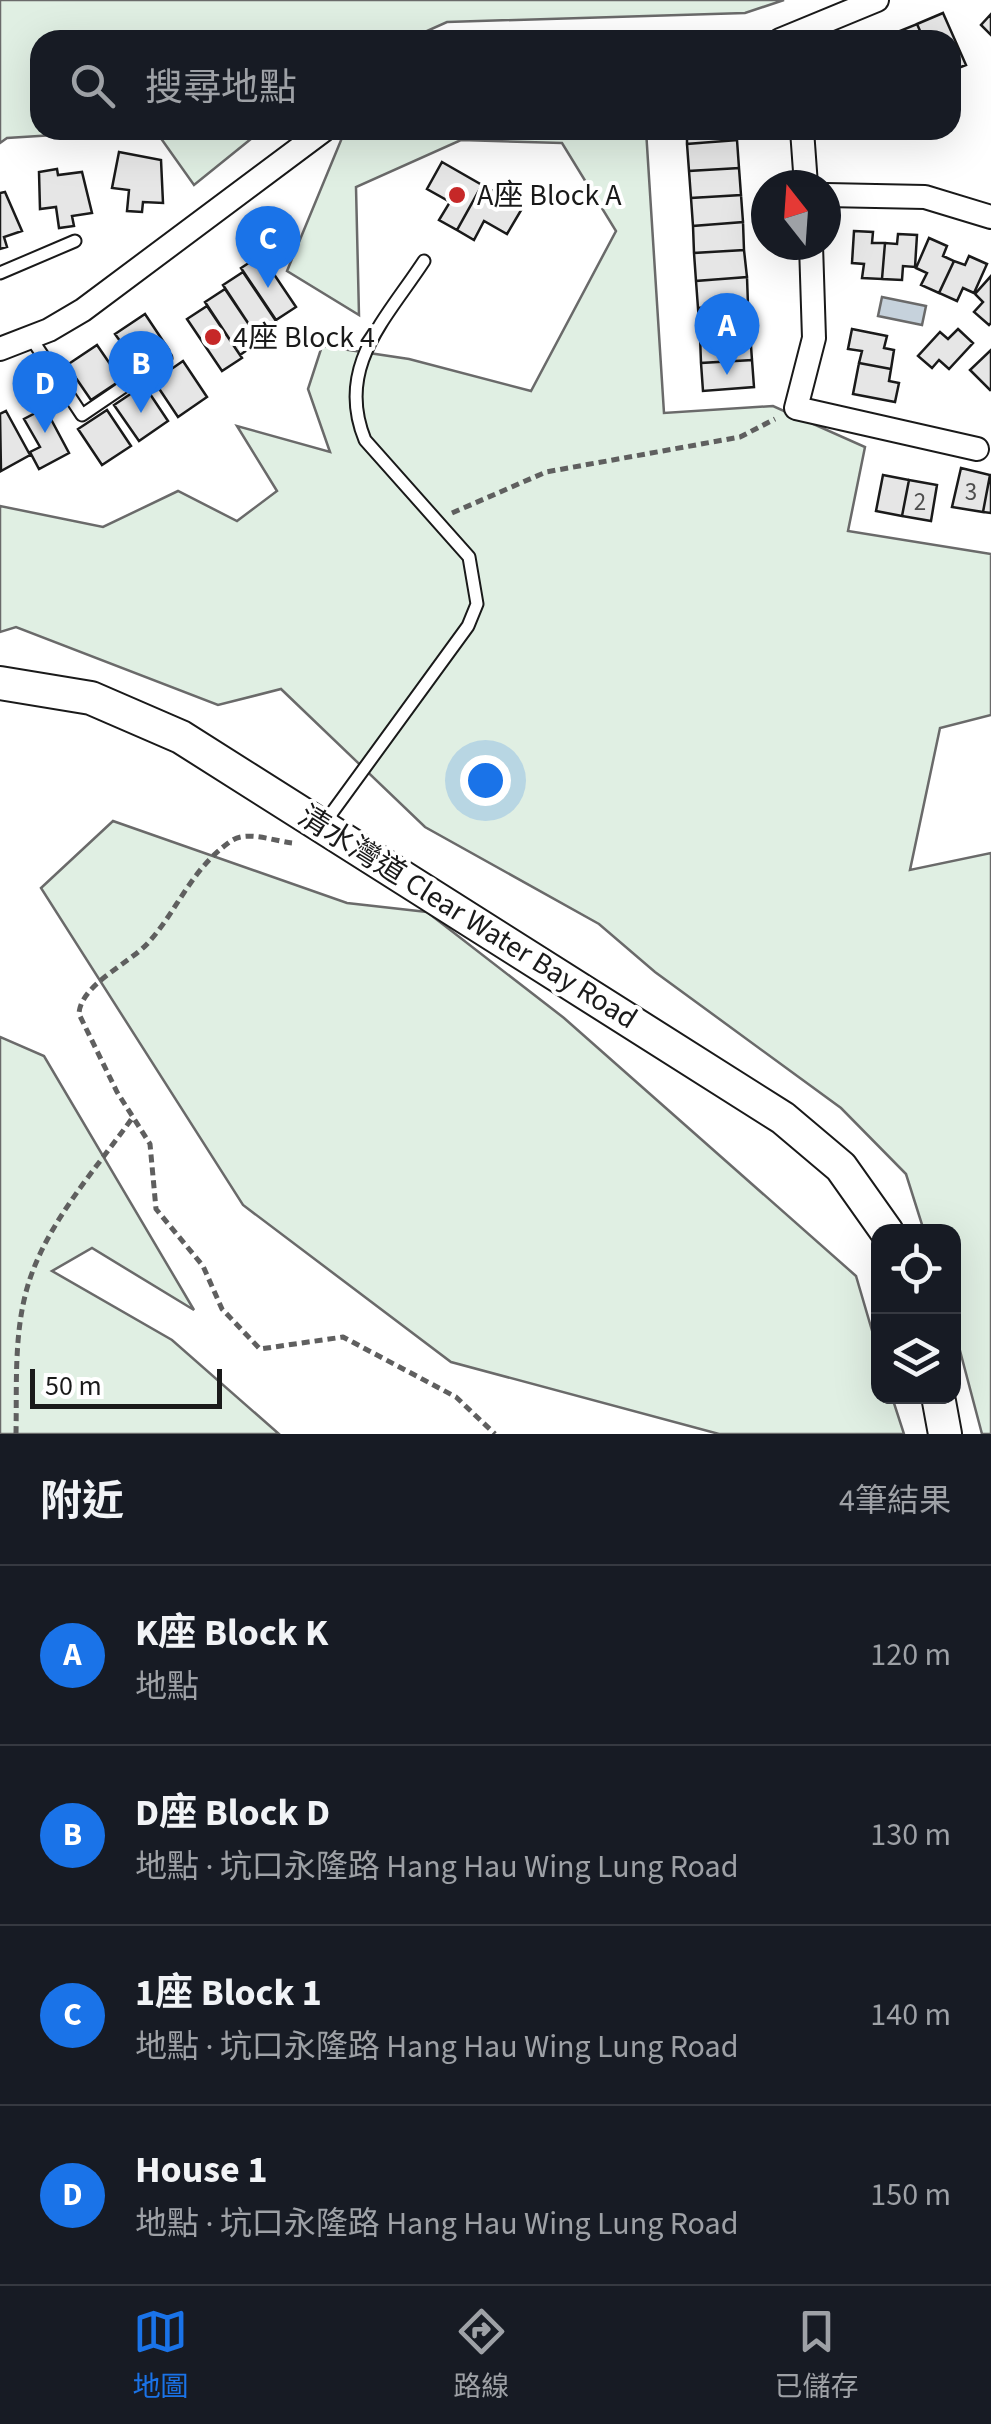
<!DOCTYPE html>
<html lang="zh-TW">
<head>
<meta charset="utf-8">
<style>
	:root { --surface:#171b24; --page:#20242c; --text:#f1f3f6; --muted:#9ea1a6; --line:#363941; --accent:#1a73e8 }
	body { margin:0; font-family:"Source Sans 3","Noto Sans TC",sans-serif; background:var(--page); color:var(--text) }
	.controls { position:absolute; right:30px; bottom:30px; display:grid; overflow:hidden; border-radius:20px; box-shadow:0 10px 40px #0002 }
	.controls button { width:90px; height:90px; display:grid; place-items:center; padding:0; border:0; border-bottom:2px solid var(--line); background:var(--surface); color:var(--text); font:50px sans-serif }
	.compass { position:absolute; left:751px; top:170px; width:90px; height:90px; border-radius:50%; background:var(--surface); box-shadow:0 10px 40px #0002; rotate:343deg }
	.scale { position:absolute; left:30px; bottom:25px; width:192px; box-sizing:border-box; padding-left:10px; border:5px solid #1a1a1a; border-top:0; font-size:28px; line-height:35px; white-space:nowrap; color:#1a1a1a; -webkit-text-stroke:8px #fff; paint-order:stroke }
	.you { position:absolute; left:485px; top:780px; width:35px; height:35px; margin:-25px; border:8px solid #fff; border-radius:50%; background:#1a73e8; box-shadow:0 0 0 15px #1a73e833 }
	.badge { display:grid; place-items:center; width:65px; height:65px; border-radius:50%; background:var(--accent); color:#fff; font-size:32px; font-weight:700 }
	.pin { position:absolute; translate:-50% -82px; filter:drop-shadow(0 2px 5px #0008) }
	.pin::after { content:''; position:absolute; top:52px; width:35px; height:30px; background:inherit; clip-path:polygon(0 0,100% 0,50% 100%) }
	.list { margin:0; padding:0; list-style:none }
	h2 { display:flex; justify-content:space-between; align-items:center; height:130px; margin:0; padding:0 40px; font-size:42px }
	h2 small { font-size:32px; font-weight:400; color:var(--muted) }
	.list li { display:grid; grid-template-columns:65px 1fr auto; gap:30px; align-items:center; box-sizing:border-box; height:180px; padding:0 40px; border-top:2px solid var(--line) }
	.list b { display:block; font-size:38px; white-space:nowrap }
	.list p { margin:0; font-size:32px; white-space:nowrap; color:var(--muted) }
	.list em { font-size:32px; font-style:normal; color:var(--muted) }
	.icon { flex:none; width:55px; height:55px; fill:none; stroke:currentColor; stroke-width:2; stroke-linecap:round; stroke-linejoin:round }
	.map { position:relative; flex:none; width:991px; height:1434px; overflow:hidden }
	.search { position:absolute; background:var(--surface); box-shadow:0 10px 40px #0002; left:30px; right:30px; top:30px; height:110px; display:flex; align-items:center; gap:25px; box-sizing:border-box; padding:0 35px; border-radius:30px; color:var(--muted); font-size:38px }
	.sheet { height:850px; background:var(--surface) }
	nav { display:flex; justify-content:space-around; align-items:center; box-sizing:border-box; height:140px; border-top:2px solid var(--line); background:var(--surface); font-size:28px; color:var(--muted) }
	nav a { display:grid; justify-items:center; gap:5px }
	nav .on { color:var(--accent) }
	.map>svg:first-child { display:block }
	.green { fill:#e0efe3; stroke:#6a6a6a; stroke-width:2.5 }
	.water { fill:#c6d2dc; stroke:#6a6a6a; stroke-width:2.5 }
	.building { fill:#e6e6e6; stroke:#1a1a1a; stroke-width:2.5 }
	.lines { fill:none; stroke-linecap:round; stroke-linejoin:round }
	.lane-casing { stroke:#1a1a1a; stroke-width:15 }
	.street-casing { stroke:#1a1a1a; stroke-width:26 }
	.secondary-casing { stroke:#1a1a1a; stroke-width:36 }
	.path { stroke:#5f5f5f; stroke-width:5; stroke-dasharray:8 5; stroke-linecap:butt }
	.lane { stroke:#fff; stroke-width:11 }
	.street { stroke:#fff; stroke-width:22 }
	.secondary { stroke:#fff; stroke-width:32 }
	.poi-dot { fill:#c62828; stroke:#fff; stroke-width:4 }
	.labels { text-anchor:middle; stroke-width:8; stroke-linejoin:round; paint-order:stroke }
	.number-label { font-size:25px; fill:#4d4d4d }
	.poi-label { font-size:30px; fill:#1a1a1a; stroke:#fff; text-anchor:start }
	.street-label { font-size:30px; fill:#1a1a1a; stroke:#fff }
</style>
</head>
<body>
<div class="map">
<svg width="991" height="1434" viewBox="0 0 991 1434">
	<rect width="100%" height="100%" fill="#fff"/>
	<path class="green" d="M0 0H784L745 13 447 22 407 40H40V130H134L7 138 0 143Z
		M155 130H262L194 185Z
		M355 130H646L664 413 773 406 865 447 848 531 991 554V715L940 728 910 870 991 853V1434H982L954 1328V1232L924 1231 906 1174 841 1108 655 972 599 924 425 827 281 689 218 705 16 627 0 632V506L103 527 178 491 237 521 277 491 237 426 330 452 308 389 322 346 409 359 531 391 616 231 562 143 461 140 356 187 359 315 287 271 344 133Z
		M113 821 347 903 427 912 564 1018 856 1276 878 1351V1396L892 1397 904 1434H719L451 1362 243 1205 41 888Z
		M0 1037 44 1056 194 1310 92 1248 52 1271 172 1340 279 1434H0Z"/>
	<path class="water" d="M882 297 926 306 922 325 878 316Z"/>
	<path class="building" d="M943 13 966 65 951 71V40H924L917 24Z
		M991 14V35L981 25Z
		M917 24 924 40H892L890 35Z
		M687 130H737V140L687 144Z
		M737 140 739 168 689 171 687 144Z
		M119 152 161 160 163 203 143 202 142 212 127 211 129 190 112 188Z
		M442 162 482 185 457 230 439 220 450 202 427 189Z
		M739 168 741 195 691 198 689 171Z
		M57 169 58 175 82 172 92 213 72 216 74 226 59 228 56 207 40 209 39 172Z
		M482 185 523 207 507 234 484 221 474 240 457 230Z
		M5 192 22 231 4 237 7 247 0 249V193Z
		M741 195 743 222 693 226 691 198Z
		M743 222 744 250 694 253 693 226Z
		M854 231 873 232 872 243H885L882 279 862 278 864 264 852 263Z
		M898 234 917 235 915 267 903 266 902 280 882 279 885 243 897 244Z
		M929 238 947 246 943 256 954 261 939 293 921 285 927 273 916 268Z
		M744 250 747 277 696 281 694 253Z
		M261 255 296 307 276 320 241 268Z
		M969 256 987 264 974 293 963 288 957 301 939 293 954 261 965 265Z
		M243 272 278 324 258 338 223 285Z
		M991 276V323L989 325 974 312 983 302 975 294Z
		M747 277 748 305 698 308 696 281Z
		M225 289 260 341 240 355 205 302Z
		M748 305 750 332 700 336 698 308Z
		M207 306 242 358 222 371 187 319Z
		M145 314 169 350 140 369 115 334Z
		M852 329 887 336 884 348 894 350 891 369 859 363 862 351 848 349Z
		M958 329 973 343 949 369 939 360 932 368 918 356 940 332 948 339Z
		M750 332 752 360 701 363 700 336Z
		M97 345 121 380 91 400 67 365Z
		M991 350V389L990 390 970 370Z
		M752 360 754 387 703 391 701 363Z
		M183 361 207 397 178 417 154 381Z
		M859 363 891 369 889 381 899 383 895 402 853 394Z
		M144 385 168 421 139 441 114 405Z
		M45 408 69 453 39 469 30 452 40 447 24 419Z
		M107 410 131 446 102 465 78 429Z
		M6 411 30 455 1 471 0 414Z
		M961 468 990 475 983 512 952 507Z
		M883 475 909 480 902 516 876 511Z
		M990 475H991V513L983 512Z
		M909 480 937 485 931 521 902 516Z"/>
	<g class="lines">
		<g class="lane-casing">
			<path id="lane" d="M0 273 75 241
				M31 338 82 415 166 358
				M323 825 468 626 477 604 469 557 365 440C335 367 386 319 424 261"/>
		</g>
		<g class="street-casing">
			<path id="street" d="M780 40 877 0
				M802 130 806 185
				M826 195 925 197 991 217
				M811 245 814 338 796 408 977 449
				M0 349 49 330 83 310 324 130"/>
		</g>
		<g class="secondary-casing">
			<path id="secondary" d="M0 683 91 698 181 737 783 1118 841 1167 887 1232
				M938 1396 945 1434"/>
		</g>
		<path class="path" d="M452 513 546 472 740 437 775 419
			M292 843C274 841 247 830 231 841 190 870 178 910 148 943 130 963 80 985 79 1014L117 1092 150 1144 156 1209 203 1266 222 1309 260 1349 343 1337 456 1397 495 1434
			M16 1434C17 1381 13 1324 32 1273 53 1216 98 1166 133 1117"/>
		<use href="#lane" class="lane"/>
		<use href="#street" class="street"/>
		<use href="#secondary" class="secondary"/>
	</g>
	<g class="poi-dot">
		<circle cx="457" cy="195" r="10"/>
		<circle cx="213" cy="337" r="10"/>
	</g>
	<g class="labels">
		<g class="number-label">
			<text x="971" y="500">3</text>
			<text x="920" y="510">2</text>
		</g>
		<g class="poi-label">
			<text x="477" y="205">A座 Block A</text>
			<text x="233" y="347">4座 Block 4</text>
		</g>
		<g class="street-label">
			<text transform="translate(468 917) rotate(32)" y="10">清水灣道 Clear Water Bay Road</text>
		</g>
	</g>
</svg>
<div class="controls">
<button><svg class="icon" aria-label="locate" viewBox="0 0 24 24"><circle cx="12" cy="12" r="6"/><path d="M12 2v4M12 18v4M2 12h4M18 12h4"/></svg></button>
<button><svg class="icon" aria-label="layers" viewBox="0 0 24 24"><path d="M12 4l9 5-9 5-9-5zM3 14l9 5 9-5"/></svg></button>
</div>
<svg class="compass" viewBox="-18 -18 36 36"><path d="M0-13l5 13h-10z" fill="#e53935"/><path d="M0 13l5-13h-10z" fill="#9ea1a6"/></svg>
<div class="scale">50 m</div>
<div class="you"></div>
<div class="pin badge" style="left:727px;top:375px">A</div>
<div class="pin badge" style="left:141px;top:413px">B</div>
<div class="pin badge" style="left:268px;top:288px">C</div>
<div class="pin badge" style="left:45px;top:433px">D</div>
<div class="search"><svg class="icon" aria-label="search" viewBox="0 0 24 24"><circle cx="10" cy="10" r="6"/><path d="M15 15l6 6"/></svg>搜尋地點</div>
</div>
<section class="sheet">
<h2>附近<small>4筆結果</small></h2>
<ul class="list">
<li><span class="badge">A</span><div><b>K座 Block K</b><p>地點</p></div><em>120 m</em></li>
<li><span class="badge">B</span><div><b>D座 Block D</b><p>地點 · 坑口永隆路 Hang Hau Wing Lung Road</p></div><em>130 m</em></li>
<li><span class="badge">C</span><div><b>1座 Block 1</b><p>地點 · 坑口永隆路 Hang Hau Wing Lung Road</p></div><em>140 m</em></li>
<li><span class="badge">D</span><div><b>House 1</b><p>地點 · 坑口永隆路 Hang Hau Wing Lung Road</p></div><em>150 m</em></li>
</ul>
</section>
<nav>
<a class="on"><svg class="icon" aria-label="map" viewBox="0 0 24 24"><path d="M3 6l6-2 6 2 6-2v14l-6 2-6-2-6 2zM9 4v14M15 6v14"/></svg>地圖</a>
<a><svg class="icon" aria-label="directions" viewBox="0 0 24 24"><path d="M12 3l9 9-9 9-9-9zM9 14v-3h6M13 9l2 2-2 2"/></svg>路線</a>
<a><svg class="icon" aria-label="saved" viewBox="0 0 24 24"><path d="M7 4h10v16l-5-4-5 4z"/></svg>已儲存</a>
</nav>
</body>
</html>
